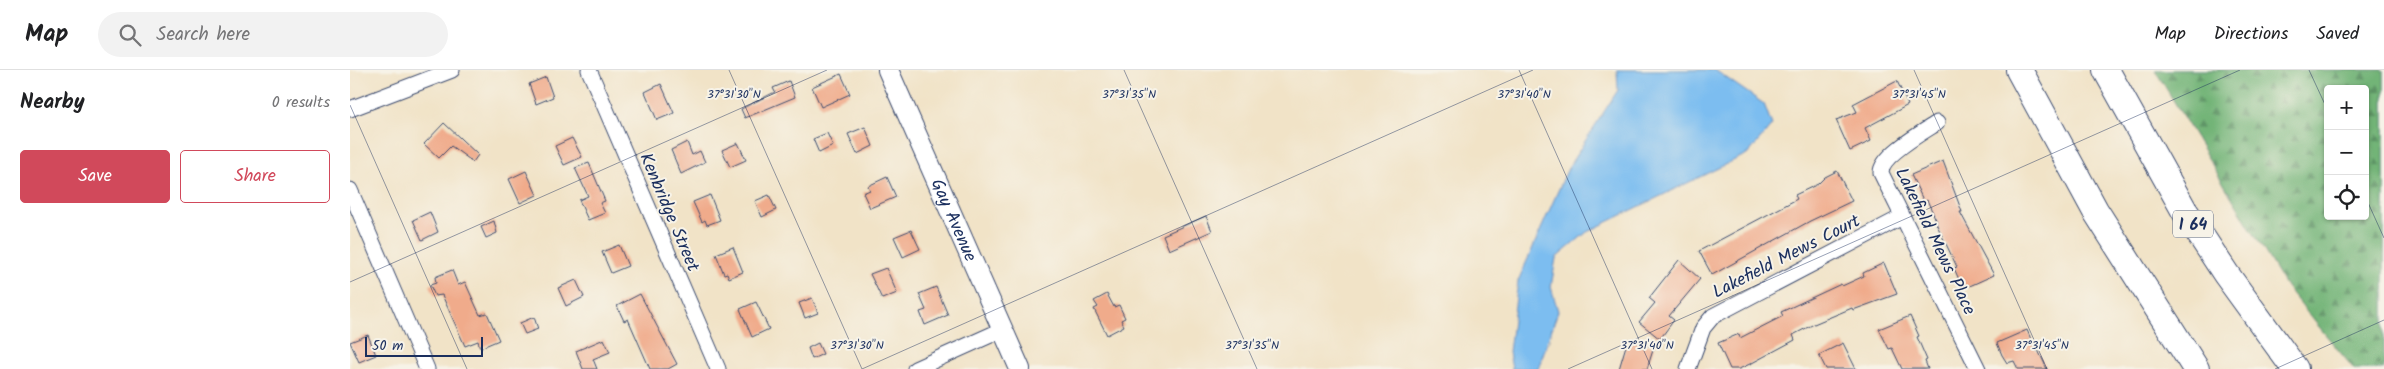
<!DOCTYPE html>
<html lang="en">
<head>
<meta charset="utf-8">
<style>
	:root { --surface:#fff; --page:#f2f2f2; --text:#202124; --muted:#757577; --line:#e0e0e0; --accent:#d1495b }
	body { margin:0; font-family:Kalam,sans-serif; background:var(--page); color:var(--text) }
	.controls { position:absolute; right:15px; top:15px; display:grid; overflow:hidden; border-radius:5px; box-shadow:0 1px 4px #0004 }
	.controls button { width:45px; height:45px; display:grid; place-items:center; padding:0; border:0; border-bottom:1px solid var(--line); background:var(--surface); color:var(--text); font:25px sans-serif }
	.scale { position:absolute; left:15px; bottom:12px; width:118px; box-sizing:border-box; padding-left:5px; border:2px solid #1b2f5e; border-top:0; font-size:14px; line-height:18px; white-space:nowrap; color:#1b2f5e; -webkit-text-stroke:4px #f7f3e8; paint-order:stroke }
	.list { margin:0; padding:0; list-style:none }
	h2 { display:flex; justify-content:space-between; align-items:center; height:65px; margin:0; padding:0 20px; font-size:21px }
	h2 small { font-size:16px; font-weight:400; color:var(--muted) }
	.actions { display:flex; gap:10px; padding:15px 20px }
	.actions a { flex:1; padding:11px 0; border:1px solid var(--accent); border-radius:5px; text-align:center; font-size:18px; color:var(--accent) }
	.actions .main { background:var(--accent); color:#fff }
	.icon { flex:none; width:28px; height:28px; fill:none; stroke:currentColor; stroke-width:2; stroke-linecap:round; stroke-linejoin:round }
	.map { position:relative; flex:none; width:2034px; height:299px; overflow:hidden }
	header { display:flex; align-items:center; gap:30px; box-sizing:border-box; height:70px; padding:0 25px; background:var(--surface); border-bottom:1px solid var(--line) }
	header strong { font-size:24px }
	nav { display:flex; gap:28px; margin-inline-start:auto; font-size:18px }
	.search { width:350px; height:45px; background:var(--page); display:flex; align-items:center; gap:12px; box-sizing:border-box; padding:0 18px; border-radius:28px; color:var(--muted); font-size:19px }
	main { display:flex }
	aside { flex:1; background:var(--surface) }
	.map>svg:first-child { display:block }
	.forest { fill:url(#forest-firs); stroke:#46726a; fill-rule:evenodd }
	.water { fill:#7bbdf0; stroke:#4b76a7 }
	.building { fill:#f0ab8b }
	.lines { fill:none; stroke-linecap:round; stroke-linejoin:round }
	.street-casing { stroke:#3b4a6e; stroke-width:17 }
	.secondary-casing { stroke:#3b4a6e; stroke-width:22 }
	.highway-casing { stroke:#3b4a6e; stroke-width:28 }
	.street { stroke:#fff; stroke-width:15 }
	.secondary { stroke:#fff; stroke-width:20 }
	.highway { stroke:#fff; stroke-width:26 }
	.ticks { fill:none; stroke:#1b2f5e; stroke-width:1; stroke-opacity:0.45 }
	.labels { text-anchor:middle; stroke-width:4; stroke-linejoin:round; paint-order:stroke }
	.shield { fill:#f7f3e8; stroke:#5d6a87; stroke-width:1 }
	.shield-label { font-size:16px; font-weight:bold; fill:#1b2f5e }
	.street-label { font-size:18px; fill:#1b2f5e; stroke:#f7f3e8 }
	.ticks-label { font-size:12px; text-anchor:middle; fill:#1b2f5e; stroke:#f7f3e8; stroke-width:4; stroke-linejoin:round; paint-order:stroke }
</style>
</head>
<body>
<header>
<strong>Map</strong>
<div class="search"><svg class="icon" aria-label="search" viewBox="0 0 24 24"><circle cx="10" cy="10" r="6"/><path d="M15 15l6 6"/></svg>Search here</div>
<nav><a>Map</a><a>Directions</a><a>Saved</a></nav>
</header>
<main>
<aside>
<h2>Nearby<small>0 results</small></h2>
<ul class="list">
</ul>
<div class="actions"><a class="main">Save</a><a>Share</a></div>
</aside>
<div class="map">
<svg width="2034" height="299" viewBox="0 0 2034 299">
	<defs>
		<pattern id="forest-firs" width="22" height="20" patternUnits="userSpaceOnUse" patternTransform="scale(1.25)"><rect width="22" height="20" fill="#72b477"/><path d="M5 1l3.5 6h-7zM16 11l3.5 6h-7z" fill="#5d9365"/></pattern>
	</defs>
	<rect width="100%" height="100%" fill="#f7f3e8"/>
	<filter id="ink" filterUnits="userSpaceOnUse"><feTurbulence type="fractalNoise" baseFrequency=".02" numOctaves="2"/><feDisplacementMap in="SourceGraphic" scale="10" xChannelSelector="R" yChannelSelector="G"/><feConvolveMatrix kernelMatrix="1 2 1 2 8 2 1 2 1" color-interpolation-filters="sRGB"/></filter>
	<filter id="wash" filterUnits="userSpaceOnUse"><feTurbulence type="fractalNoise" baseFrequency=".0096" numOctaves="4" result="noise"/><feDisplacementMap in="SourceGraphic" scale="20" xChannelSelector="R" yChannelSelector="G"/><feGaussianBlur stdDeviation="1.12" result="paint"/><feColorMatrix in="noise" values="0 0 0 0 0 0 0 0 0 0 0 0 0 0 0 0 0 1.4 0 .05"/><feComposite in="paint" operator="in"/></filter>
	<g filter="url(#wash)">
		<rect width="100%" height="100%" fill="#f1e3c7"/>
		<path class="forest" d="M1805 0H2034V299H2004L1936 217ZM1978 19H2015V146H1978Z"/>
		<path class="water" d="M1267 0H1365L1414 34 1422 55 1399 83 1237 162 1206 188 1201 217 1208 241 1188 299H1162L1159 282 1168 211 1219 96 1268 20Z"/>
		<g id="blocks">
			<path class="building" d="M491 4 500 24 471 37 462 17Z
				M196 7 203 27 186 34 179 14Z
				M439 11 445 27 395 48 391 39 425 22 423 18Z
				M1547 11 1558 35 1515 58 1521 71 1500 81 1486 50 1507 42 1503 34Z
				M311 14 324 43 307 50 295 22Z
				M94 53 128 85 123 92 101 76 89 88 74 74Z
				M515 57 523 76 507 84 498 64Z
				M477 63 483 76 469 83 463 69Z
				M222 68 232 87 214 95 205 76Z
				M337 72 342 85 350 81 355 92 331 104 321 80Z
				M388 73 396 90 380 97 372 80Z
				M1593 91 1612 142H1610L1644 205 1613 219 1604 198 1607 197 1586 153 1587 152 1577 130 1574 132 1561 105Z
				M239 93 255 131 250 133 255 143 238 150 229 130 238 126 225 98Z
				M176 101 187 125 170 133 159 109Z
				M1487 101 1502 131 1460 151 1362 205 1349 181 1447 129 1445 125 1468 114 1475 107Z
				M537 107 546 127 520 138 513 123 520 120 518 116Z
				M360 125 370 150 357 155 355 150 352 152 343 132Z
				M419 125 426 140 412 147 405 131Z
				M80 142 88 162 72 170 63 150Z
				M856 146 862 161 819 180 813 165Z
				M144 151 147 163 136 168 131 157Z
				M561 160 570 179 553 187 544 167Z
				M269 175 278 196 261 203 252 182Z
				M383 177 393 202 379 208 377 203 374 204 366 184Z
				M1329 190 1350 209 1319 246 1324 250 1310 269 1289 252 1305 233 1299 228Z
				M1534 193 1547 224 1503 240 1502 238 1464 254 1443 265 1445 270 1402 293 1389 299H1380L1368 273 1389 264 1390 268 1433 246 1431 242 1491 214 1492 216 1514 206 1513 203Z
				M536 198 547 223 532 229 520 204Z
				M102 200 108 215 115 212 130 245 137 243 149 270 130 278 128 271 115 276 92 225 85 226 80 215 86 213 85 207Z
				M226 210 234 227 216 236 208 218Z
				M586 217 598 245 575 255 570 242 576 240 569 224Z
				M290 224 327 294 318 299H300L278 249 274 251 267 236Z
				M757 224 764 237 769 235 775 248 771 250 774 256 757 265 744 239 748 237 744 231Z
				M462 228 468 243 455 248 449 233Z
				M406 232 419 259 402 267 390 239Z
				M1560 246 1569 266 1567 267 1577 290 1575 291 1578 299H1552L1542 278 1539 279 1529 259Z
				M184 247 188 259 175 264 170 253Z
				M1677 260 1686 281 1688 280 1697 299H1668L1664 291 1657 293 1652 285 1647 273Z
				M18 265 26 285 9 292 0 272Z
				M254 269 260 282 243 289 247 299H233L226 281Z
				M1278 269 1304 277 1297 299H1269Z
				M468 273 473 284 462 289 458 278Z
				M1493 273 1506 299H1476L1469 285Z"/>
		</g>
	</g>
	<g filter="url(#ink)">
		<use href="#blocks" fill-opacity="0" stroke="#3b4a6e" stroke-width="1"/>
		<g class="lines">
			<g class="street-casing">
				<path id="street" d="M239 0 368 299
					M0 39 102 0
					M1587 53C1573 62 1530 86 1531 103L1628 299
					M0 120 77 299
					M565 299 654 259
					M1338 299 1353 258 1363 246 1552 147"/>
			</g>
			<g class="secondary-casing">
				<g id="secondary">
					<path id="s1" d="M538 0 670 299"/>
				</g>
			</g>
			<g class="highway-casing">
				<path id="highway" d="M1669 0 1745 140 1846 299
					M1756 0 1834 140 1876 204 1945 299"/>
			</g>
			<use href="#street" class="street"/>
			<use href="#secondary" class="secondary"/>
			<use href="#highway" class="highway"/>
		</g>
	</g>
	<path class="ticks" d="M379 0 512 299M774 0 907 299M1169 0 1302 299M1564 0 1697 299M1959 0 1978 41M0 35 117 299M2015 126 2034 168M0 212 477 0M512 299 1183 0M1218 299 1890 0M1925 299 2034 250"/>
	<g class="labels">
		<rect class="shield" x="1823" y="140.5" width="40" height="27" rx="4"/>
		<g class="shield-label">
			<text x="1843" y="160">I 64</text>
		</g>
		<g class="street-label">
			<text transform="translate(320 142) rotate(67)" y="6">Kenbridge Street</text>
			<text dy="6" stroke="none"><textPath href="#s1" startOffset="164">Gay Avenue</textPath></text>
			<text transform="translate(1586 171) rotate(64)" y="6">Lakefield Mews Place</text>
			<text transform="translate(1436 186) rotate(-27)" y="6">Lakefield Mews Court</text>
		</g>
	</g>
	<g class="ticks-label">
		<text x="384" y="28">37°31'30"N</text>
		<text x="779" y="28">37°31'35"N</text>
		<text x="1174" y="28">37°31'40"N</text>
		<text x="1569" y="28">37°31'45"N</text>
		<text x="507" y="279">37°31'30"N</text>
		<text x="902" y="279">37°31'35"N</text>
		<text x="1297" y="279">37°31'40"N</text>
		<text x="1692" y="279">37°31'45"N</text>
	</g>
</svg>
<div class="controls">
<button>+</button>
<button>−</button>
<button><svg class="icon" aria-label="locate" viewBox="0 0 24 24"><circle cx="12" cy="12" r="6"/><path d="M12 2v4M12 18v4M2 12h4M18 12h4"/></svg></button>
</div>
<div class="scale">50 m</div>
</div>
</main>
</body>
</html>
